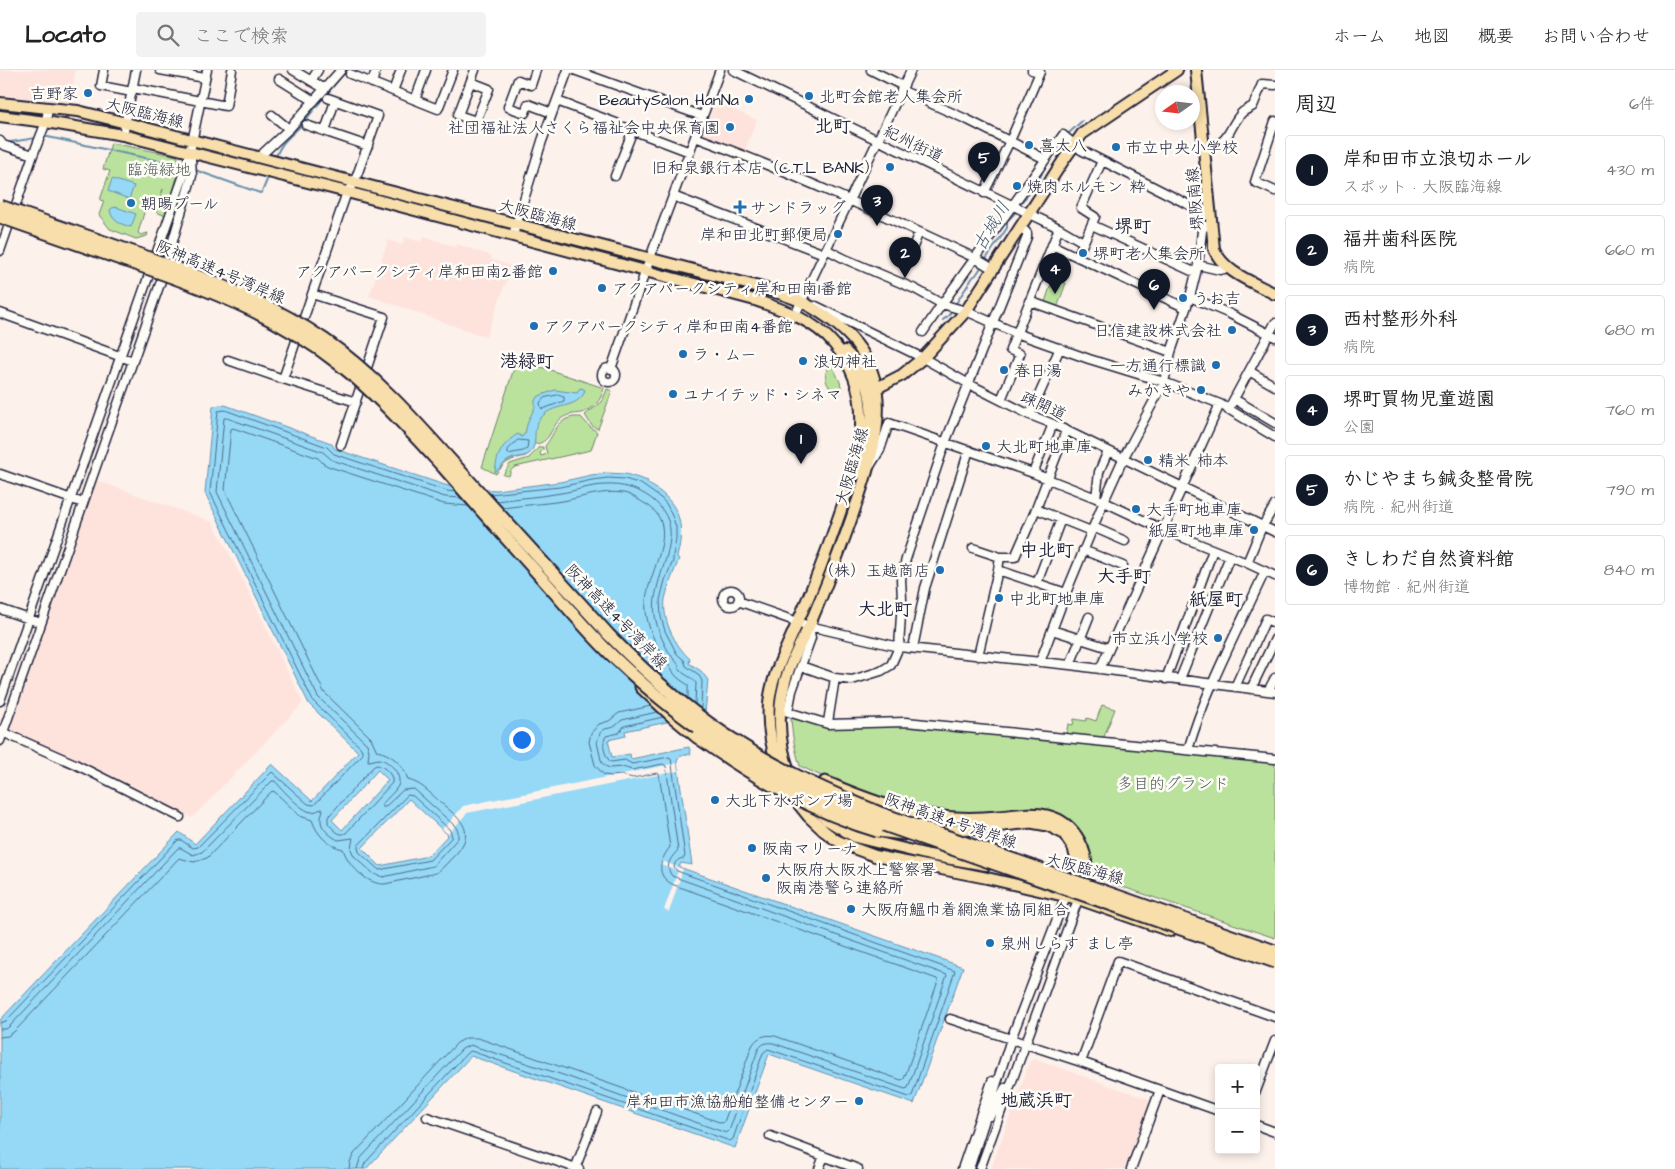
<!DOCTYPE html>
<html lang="ja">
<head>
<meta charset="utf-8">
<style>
	:root { --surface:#fff; --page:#f2f2f2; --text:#222; --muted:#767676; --line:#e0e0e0; --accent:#111827 }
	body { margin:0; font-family:"Architects Daughter","Klee One",sans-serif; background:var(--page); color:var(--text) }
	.controls { position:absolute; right:15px; bottom:15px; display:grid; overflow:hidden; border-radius:5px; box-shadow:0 2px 8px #0003 }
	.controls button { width:45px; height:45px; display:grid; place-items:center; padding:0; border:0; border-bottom:1px solid var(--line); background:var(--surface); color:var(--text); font:25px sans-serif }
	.compass { position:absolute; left:1155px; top:15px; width:45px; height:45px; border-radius:50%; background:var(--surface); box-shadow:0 2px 8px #0003; rotate:256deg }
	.you { position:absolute; left:521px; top:669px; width:18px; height:18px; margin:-12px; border:4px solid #fff; border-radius:50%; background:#1a73e8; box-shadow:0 0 0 8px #1a73e833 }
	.badge { display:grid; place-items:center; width:32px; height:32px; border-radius:50%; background:var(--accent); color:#fff; font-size:16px; font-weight:700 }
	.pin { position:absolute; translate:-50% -41px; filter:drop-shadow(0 1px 2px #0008) }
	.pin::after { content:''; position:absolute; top:26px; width:18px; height:15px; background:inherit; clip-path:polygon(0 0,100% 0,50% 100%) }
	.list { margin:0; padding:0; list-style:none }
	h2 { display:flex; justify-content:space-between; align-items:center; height:65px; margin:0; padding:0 20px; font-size:21px }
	h2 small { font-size:16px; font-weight:400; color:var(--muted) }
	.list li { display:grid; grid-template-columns:32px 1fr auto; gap:15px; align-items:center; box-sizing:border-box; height:70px; margin:0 10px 10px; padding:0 10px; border:1px solid var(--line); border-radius:5px }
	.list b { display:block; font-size:19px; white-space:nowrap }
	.list p { margin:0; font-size:16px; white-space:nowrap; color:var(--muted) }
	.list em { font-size:16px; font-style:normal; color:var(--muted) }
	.icon { flex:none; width:28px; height:28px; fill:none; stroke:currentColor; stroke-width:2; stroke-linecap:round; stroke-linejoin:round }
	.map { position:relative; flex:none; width:1275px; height:1099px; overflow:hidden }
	header { display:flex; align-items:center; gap:30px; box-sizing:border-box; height:70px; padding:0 25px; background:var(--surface); border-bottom:1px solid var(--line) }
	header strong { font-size:24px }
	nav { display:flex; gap:28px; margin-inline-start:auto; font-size:18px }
	.search { width:350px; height:45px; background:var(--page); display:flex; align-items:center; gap:12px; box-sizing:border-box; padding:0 18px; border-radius:5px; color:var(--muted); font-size:19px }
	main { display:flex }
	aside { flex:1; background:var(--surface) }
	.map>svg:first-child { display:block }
	.built { fill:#fee3dd }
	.green { fill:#bbe29d; stroke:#6e826c }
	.water { fill:#95d9f7; stroke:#6790ac; fill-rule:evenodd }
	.pier { fill:#fdf1eb }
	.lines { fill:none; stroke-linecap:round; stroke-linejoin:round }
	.shore { stroke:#506b86; stroke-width:1 }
	.stream { stroke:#6790ac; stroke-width:2 }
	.minor-casing { stroke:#22223b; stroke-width:11 }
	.major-casing { stroke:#22223b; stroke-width:14 }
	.highway-casing { stroke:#22223b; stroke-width:15 }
	.minor { stroke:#fdfcf7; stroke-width:8 }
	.major { stroke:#f8deab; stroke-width:10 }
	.highway { stroke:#f8deab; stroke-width:11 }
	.highway-bridge-casing { stroke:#22223b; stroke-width:15; stroke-linecap:butt }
	.highway-bridge { stroke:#f8deab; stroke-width:11 }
	.poi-dot { fill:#1f6fb2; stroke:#fdfcf7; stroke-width:2 }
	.labels { text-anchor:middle; stroke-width:5; stroke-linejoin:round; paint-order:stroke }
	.poi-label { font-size:16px; fill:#22223b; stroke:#fdfcf7; text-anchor:start }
	.street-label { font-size:16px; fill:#22223b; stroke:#fdfcf7 }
	.park-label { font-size:16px; fill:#505c58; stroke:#fdfcf7 }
	.neighbourhood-label { font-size:18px; font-weight:bold; fill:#22223b; stroke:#fdfcf7 }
	.water-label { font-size:18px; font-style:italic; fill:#445973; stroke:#fdfcf7 }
</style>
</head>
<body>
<header>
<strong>Locato</strong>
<div class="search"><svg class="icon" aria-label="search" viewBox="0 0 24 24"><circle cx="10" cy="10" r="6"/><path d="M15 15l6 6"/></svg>ここで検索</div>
<nav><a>ホーム</a><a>地図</a><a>概要</a><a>お問い合わせ</a></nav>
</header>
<main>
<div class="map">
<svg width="1275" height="1099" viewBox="0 0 1275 1099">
	<rect width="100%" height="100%" fill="#fdf1eb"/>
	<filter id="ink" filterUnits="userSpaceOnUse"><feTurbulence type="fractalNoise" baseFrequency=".02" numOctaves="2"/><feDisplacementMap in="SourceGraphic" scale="10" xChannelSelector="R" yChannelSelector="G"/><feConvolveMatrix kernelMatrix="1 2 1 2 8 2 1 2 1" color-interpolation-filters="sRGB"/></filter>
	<g filter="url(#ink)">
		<path class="built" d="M0 0H76L70 33 0 25Z
			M716 32 757 50 744 82 702 65Z
			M424 166 455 177 457 174 492 186 491 189 512 196 486 267 369 226 388 170 402 175 405 167 421 172Z
			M96 410 213 452 250 524 303 633 192 748 8 660Z
			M1035 989 1148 1029 1150 1033 1126 1099H991L1030 991Z"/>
		<path class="green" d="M111 73 177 86 181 94 166 146 156 142 163 119 156 139 146 136 138 163 141 165 148 163 147 166 136 169 110 159 99 145 104 131 100 130 110 101 103 99Z
			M1053 208 1066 213 1056 241 1044 235Z
			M517 289 604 318C601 330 594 340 581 343 574 344 568 344 562 348 550 356 551 374 534 374 529 391 521 384 508 392 504 394 499 400 496 404L482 397Z
			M833 290 835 293 833 297 840 312 842 321H840L839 325C824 317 821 303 833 290Z
			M607 319 612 321 598 359 592 356 585 345 602 332Z
			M573 347H581L590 357 597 362 591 380 515 397 511 400 509 406 503 405 510 394 529 388 539 377H543V380L540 383 541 386 547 384 545 376C555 364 555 351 573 347Z
			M1102 635 1115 639 1103 669 1066 665 1068 654 1073 655 1074 649 1086 651 1087 648 1096 651Z
			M791 644 827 656 896 655 1275 690V868L1099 809 1093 805C1090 781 1087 767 1068 751L985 743 961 744 926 740 899 735 832 711 800 696C795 679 791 662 791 644Z"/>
		<path class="water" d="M112 109 134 116 129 129 108 121Z
			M116 137 136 144 131 157C121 154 112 152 110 140L112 138Z
			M580 318 584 319 585 321C578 338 558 334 546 343 528 357 540 369 531 382 526 388 516 386 509 390 504 392 500 399 495 402 497 384 501 376 516 365L518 364 522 367 525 363 528 351 535 337V330L539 326 555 320 577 323Z
			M225 335 331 373 335 379 448 416 496 420 560 412 591 405 607 403 626 404 648 411 647 413C679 431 686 453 677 487L679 489C674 502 668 515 665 529 662 551 675 575 690 589L689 593 701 601 708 610 705 644 625 661 626 666 608 670 612 687 630 684 631 689 689 677 691 684 680 686 677 691 692 795 681 793 679 797 963 897 914 1034 769 984 735 1078 471 986 366 1099H0V950L179 762 195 774 272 694 312 731 358 682 309 634 205 423 213 336ZM378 700 388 710 342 760 332 750ZM409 729 448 765 428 786 380 796 362 778Z"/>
		<path class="pier" d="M677 693 678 701 467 743 452 760V762L451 761 448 764 442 759 445 756 444 755H447L463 736Z
			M662 791 683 799 669 842 664 840 678 801 661 795Z"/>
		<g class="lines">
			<path class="shore" d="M558 325 564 327V331L543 339 541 338 540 333 544 328Z
				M518 370 528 371 527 379 523 381 508 384V380Z
				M490 424 560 417 592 410 608 408 625 409 641 414 662 429 667 435 673 448 676 457V469L673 486V491L665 510 660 530 661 547 665 561 677 584 684 590 686 596 698 604 702 611 701 639
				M496 431C518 428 540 427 561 423 576 421 590 415 606 415 636 413 674 434 670 469 667 497 649 522 656 551 659 563 664 575 671 585 673 589 676 591 678 594 680 599 678 597 681 601 686 606 692 607 696 613L695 634
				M503 438C523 435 543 434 563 431 584 427 602 420 623 423 631 424 637 429 644 433 683 454 649 500 646 530 644 555 657 577 670 596 673 600 673 603 676 606 680 610 684 612 688 615V628
				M377 695C384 696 394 705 392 713L346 763C339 767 333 759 328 753V747L373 697Z
				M408 725 413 726 450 760 452 767 430 790 379 800 359 782 358 776Z
				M0 953 6 951 178 770H181L193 778 198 777 272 702 308 734 314 735 363 684 361 678 313 631 210 422 218 341 225 340 327 377 334 384 447 421 455 422
				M0 959H6L10 956 178 778H181L193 785 202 782 272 711H275C282 719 302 742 312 742 316 742 319 739 323 739 323 742 320 747 321 751 321 759 332 767 338 770L353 768 351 779 354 786 374 804 383 807 433 796 458 768V761L455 756 414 719 403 720 385 737H382V734C387 728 394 723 398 716 403 706 390 691 380 689 376 689 372 691 368 691L369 681 367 674 318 627 217 422 224 348H227L323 382 332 390 445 427 461 428
				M0 967 8 966 15 961 179 788 194 792 207 788 272 721 275 722 300 746 312 750C317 765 328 776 343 779 348 795 367 815 385 814L436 803C444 798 449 790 456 784 478 759 458 748 439 731 429 722 421 713 408 710 404 695 392 684 377 681L371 668 324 622 225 420 231 359 233 358 318 388 324 394 330 397 444 434 468 436
				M349 1099 350 1092 354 1084 457 973 466 968H478L722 1053 724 1052 752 976C757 967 765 964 775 966L901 1010 904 1009 938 911 937 909 674 815C654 806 660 790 670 777L659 704 657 703 633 708 621 705 612 706 604 705 595 695 589 672 591 663 599 654 609 651 619 643 651 636
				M357 1099 360 1089 462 979 470 975 563 1005 726 1063 729 1061 758 980C761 974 766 972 773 973L905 1019 908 1018 947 905 672 806C664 795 671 788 678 780L666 696 663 694 632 700 623 697 609 698 604 695 601 690 597 672 600 663 605 659 614 657 622 650 657 642
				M363 1099 365 1093 467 983 471 981 730 1071 733 1069 763 983 768 979 909 1027 912 1026 955 901 677 801 674 797C675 791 678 789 684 788L685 786 671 688 669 687 632 694 625 690 611 692C605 688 601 673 606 666L619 663 624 656 663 647"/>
			<path class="stream" d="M1069 63 1082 51
				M44 67H48L183 96
				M4 73 36 68
				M275 89C282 69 291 67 304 52 318 34 332 17 347 0
				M195 100 260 123 262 122 269 105
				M1019 136C1022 130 1025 128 1030 123 1036 116 1042 105 1044 97
				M984 192 1007 158V151L1014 144 1017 140
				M955 235 973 207 976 205 982 196
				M943 250 949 245 952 239"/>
			<g class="minor-casing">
				<path id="minor" d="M104 0 101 16 132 22
					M160 0 205 8
					M293 0 325 19
					M536 0 531 15 518 10 508 37 525 43 528 34 552 43
					M574 0 702 46
					M733 0 1059 158 1083 172
					M871 0 903 16
					M350 4 438 39 453 0
					M279 9 314 31
					M311 11 318 0
					M471 12 489 19 476 51 458 45 475 0
					M372 13 376 0
					M133 18 226 36 232 0
					M901 20 968 50 1045 89
					M393 21 401 0
					M415 30 426 0
					M557 31 616 53
					M272 45 289 59
					M1275 51 1255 112 1275 121
					M306 55 368 76
					M624 57 690 82
					M325 61 335 31
					M123 65 136 0
					M695 67C791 102 883 145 975 188L993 199
					M0 71 3 75 33 85
					M1204 77C1231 74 1226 62 1240 45 1243 40 1249 39 1253 36L1262 14 1275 15
					M259 87 290 58 341 0
					M615 106 633 60
					M984 123 1010 71 1040 2 1032 0
					M678 128 819 182
					M1092 155 1196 203
					M513 165 542 71 568 0
					M1052 175 1186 238
					M826 179 845 189 915 219 942 234 966 241 1016 263 1089 289 1164 312 1220 334 1275 367
					M0 181 33 85 46 52 48 38
					M909 187 919 162
					M1077 187 1095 147 1081 138 1102 91
					M1198 195 1220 200 1228 198
					M312 224 384 247 341 375
					M1190 227 1230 244 1275 267
					M1029 231 1171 282
					M816 236 923 288 969 314 1030 345 1053 354 1275 462
					M0 243 133 291
					M795 245 911 0
					M923 262 942 234 1063 65 1081 80 1205 143H1210
					M228 290 283 309 356 332
					M602 305a7 7 0 1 1 14 0a7 7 0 1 1-14 0Z
					M611 299 654 177 720 0
					M1249 301 1275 316
					M283 309 347 122 355 111 378 46 328 28
					M1234 329 1275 353
					M1001 330 1020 284 1010 280 1059 158
					M1228 340 1275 253
					M1030 345 1060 278
					M870 396 880 380 889 353 1033 403 1096 428 1164 460 1247 493 1275 506
					M1033 403 1053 354
					M0 404 83 433
					M1096 428 1099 402 1108 381
					M1036 439 1091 461
					M1093 457 1125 471
					M973 478 1000 487H1015L1036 439 1066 361
					M1083 480 1123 496
					M1247 493 1261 459 1275 435
					M998 500 1066 523
					M1037 513 1061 449
					M723 528a8 8 0 1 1 16 0a8 8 0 1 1-16 0Z
					M738 531 809 556 899 577 1070 595 1275 622
					M0 539 41 553
					M809 556 811 568 792 621 788 642 828 654 906 652 1275 689
					M1052 560 1109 578
					M913 578 925 518 969 380
					M978 586 998 500 1000 487
					M1040 592 1066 523 1104 431 1123 389 1164 312 1171 282 1190 227 1198 195 1202 161 1203 158 1210 154
					M1070 595 1089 547
					M801 596 835 608 852 610 881 601 891 595 899 577 902 529 901 509 906 489 945 373 1027 167V163L1021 157
					M1100 599 1220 334
					M1166 609 1213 480
					M1180 609 1230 486
					M1235 617 1266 549 1275 553
					M1251 619 1275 569
					M1268 621 1275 608
					M0 631 187 96 207 0
					M828 652 835 608
					M0 661 75 694 180 747
					M0 671 161 211 192 106 191 89
					M1188 680C1206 618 1238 560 1265 501
					M950 949 1081 992 1219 1041
					M1081 992 1118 891 1275 947
					M1256 1021 1275 971
					M990 1046 1005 1018
					M427 1047 579 1099
					M1256 1055 1275 1062
					M770 1066 858 1099
					M575 1099 597 1042
					M819 1099 824 1086
					M962 1099 992 1011
					M969 1099 1011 969 1067 823
					M980 1099 1080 824
					M1131 1099 1160 1020"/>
			</g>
			<g class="major-casing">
				<path id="major" d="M1196 0 1214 179C1224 203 1253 212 1275 224
					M0 33 78 41 126 53 717 206C742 213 781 221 804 233 899 284 886 350 855 438 842 477 826 516 810 554 803 569 795 583 789 599 776 633 777 672 791 706
					M0 46 46 52 123 65 347 122 755 230C784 240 814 250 834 274 879 326 859 389 839 446 827 481 814 515 799 549 788 576 771 605 769 634 767 657 772 680 779 701
					M845 281C881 315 874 359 860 402
					M869 322 902 305 923 288 966 241 1063 91 1082 64 1177 0
					M792 726 808 746 824 761 836 770 856 779 875 786 987 808 1078 829 1170 861
					M816 739 827 750 855 767 929 785 986 795"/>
			</g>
			<g class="highway-casing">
				<path id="highway" d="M641 617 673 647 697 667
					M825 712C862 728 899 742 941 747 960 749 979 749 998 747 1013 746 1031 742 1047 746 1076 753 1090 783 1085 811
					M877 761 904 764
					M935 763 1031 752 1048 755 1064 763 1074 778 1078 795 1076 808"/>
			</g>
			<use href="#minor" class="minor"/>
			<use href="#major" class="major"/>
			<use href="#highway" class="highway"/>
			<g class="highway-bridge-casing">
				<path id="highway-bridge" d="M0 136C54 155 109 173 163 193 220 214 275 236 325 270 377 306 420 356 462 403 511 457 560 511 609 565 649 606 691 644 740 674 784 702 832 723 880 743L1275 881
					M0 147C43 162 86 177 129 192 203 217 277 245 339 294 377 324 410 361 443 397 478 437 513 476 548 515 571 541 593 568 618 591 695 665 777 713 875 752L1275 892
					M697 667C752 706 812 742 877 761"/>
			</g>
			<use href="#highway-bridge" class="highway-bridge"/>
		</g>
	</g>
	<g class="poi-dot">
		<circle cx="88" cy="23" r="5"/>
		<circle cx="809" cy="26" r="5"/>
		<circle cx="749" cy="29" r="5"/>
		<circle cx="730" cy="57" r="5"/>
		<circle cx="1029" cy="75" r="5"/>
		<circle cx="1116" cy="77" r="5"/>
		<circle cx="890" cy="97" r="5"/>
		<circle cx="1017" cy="116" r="5"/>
		<circle cx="131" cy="133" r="5"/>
		<path d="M737.5 129.5h5v5h5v5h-5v5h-5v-5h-5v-5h5z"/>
		<circle cx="838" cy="164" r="5"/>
		<circle cx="1083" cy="183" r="5"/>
		<circle cx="553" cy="201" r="5"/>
		<circle cx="602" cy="218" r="5"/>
		<circle cx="1183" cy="228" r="5"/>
		<circle cx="534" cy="256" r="5"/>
		<circle cx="1232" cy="260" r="5"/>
		<circle cx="683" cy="284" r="5"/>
		<circle cx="803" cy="291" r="5"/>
		<circle cx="1216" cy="295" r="5"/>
		<circle cx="1004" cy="300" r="5"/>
		<circle cx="1201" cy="320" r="5"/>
		<circle cx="673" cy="324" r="5"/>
		<circle cx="986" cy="376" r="5"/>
		<circle cx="1148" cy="390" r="5"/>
		<circle cx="1136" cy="439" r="5"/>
		<circle cx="1254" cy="460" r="5"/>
		<circle cx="940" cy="500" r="5"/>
		<circle cx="999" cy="528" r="5"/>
		<circle cx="1218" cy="568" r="5"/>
		<circle cx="715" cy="730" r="5"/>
		<circle cx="752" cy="778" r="5"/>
		<circle cx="766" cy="808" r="5"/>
		<circle cx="851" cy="839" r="5"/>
		<circle cx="990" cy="873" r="5"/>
		<circle cx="859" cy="1031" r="5"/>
	</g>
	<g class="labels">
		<g class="poi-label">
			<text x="78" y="29" text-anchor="end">吉野家</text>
			<text x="819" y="32">北町会館老人集会所</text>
			<text x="739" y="35" text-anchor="end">BeautySalon HanNa</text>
			<text x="720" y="63" text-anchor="end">社団福祉法人さくら福祉会中央保育園</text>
			<text x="1039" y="81">喜太八</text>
			<text x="1126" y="83">市立中央小学校</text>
			<text x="880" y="103" text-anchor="end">旧和泉銀行本店（C.T.L BANK）</text>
			<text x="1027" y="122">焼肉ホルモン 粋</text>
			<text x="141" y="139">朝暘プール</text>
			<text x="750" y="143">サンドラッグ</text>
			<text x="828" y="170" text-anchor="end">岸和田北町郵便局</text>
			<text x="1093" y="189">堺町老人集会所</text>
			<text x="543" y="207" text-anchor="end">アクアパークシティ岸和田南2番館</text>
			<text x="612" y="224">アクアパークシティ岸和田南1番館</text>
			<text x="1193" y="234">うお吉</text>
			<text x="544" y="262">アクアパークシティ岸和田南4番館</text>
			<text x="1222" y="266" text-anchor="end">日信建設株式会社</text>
			<text x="693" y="290">ラ・ムー</text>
			<text x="813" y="297">浪切神社</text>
			<text x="1206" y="301" text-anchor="end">一方通行標識</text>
			<text x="1014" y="306">春日湯</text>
			<text x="1191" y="326" text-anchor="end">みかきや</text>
			<text x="683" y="330">ユナイテッド・シネマ</text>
			<text x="996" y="382">大北町地車庫</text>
			<text x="1158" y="396">精米 柿本</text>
			<text x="1146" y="445">大手町地車庫</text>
			<text x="1244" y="466" text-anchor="end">紙屋町地車庫</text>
			<text x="930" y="506" text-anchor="end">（株）玉越商店</text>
			<text x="1009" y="534">中北町地車庫</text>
			<text x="1208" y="574" text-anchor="end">市立浜小学校</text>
			<text x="725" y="736">大北下水ポンプ場</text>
			<text x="762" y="784">阪南マリーナ</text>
			<text x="776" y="805">大阪府大阪水上警察署<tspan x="776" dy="18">阪南港警ら連絡所</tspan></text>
			<text x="861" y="845">大阪府鰮巾着網漁業協同組合</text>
			<text x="1000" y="879">泉州しらす まし亭</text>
			<text x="849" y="1037" text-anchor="end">岸和田市漁協船舶整備センター</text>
		</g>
		<g class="street-label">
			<text transform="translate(145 42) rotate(14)" y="6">大阪臨海線</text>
			<text transform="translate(914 73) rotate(26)" y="6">紀州街道</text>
			<text transform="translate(1194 129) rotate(-95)" y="6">堺阪南線</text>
			<text transform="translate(538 144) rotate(15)" y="6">大阪臨海線</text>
			<text transform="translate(221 201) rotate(23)" y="6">阪神高速4号湾岸線</text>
			<text transform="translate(1044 335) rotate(25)" y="6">疎開道</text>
			<text transform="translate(851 396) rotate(-74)" y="6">大阪臨海線</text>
			<text transform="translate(617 546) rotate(46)" y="6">阪神高速4号湾岸線</text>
			<text transform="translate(951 750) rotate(19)" y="6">阪神高速4号湾岸線</text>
			<text transform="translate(1085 798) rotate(15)" y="6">大阪臨海線</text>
		</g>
		<g class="park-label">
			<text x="159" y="105">臨海緑地</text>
			<text x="1173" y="719">多目的グランド</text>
		</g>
		<g class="neighbourhood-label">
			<text x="833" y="62">北町</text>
			<text x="1133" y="162">堺町</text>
			<text x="527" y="297">港緑町</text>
			<text x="1047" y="486">中北町</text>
			<text x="1124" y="512">大手町</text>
			<text x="1216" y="535">紙屋町</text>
			<text x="885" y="545">大北町</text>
			<text x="1036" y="1036">地蔵浜町</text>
		</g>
		<g class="water-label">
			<text transform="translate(991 156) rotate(-59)" y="6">古城川</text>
		</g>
	</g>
</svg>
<div class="controls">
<button>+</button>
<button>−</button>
</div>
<svg class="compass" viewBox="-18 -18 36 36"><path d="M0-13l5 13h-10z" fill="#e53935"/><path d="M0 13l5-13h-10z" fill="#767676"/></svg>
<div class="you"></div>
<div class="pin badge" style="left:801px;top:394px">1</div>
<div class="pin badge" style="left:905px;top:208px">2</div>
<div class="pin badge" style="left:877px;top:156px">3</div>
<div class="pin badge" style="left:1055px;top:224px">4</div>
<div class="pin badge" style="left:984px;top:113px">5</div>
<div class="pin badge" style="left:1154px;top:240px">6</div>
</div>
<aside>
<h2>周辺<small>6件</small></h2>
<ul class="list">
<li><span class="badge">1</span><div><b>岸和田市立浪切ホール</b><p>スポット · 大阪臨海線</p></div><em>430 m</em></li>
<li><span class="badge">2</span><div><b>福井歯科医院</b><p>病院</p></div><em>660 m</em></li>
<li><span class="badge">3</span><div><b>西村整形外科</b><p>病院</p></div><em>680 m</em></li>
<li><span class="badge">4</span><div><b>堺町買物児童遊園</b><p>公園</p></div><em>760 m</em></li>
<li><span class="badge">5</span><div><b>かじやまち鍼灸整骨院</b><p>病院 · 紀州街道</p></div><em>790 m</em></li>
<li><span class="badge">6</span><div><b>きしわだ自然資料館</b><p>博物館 · 紀州街道</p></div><em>840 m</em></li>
</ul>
</aside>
</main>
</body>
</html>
